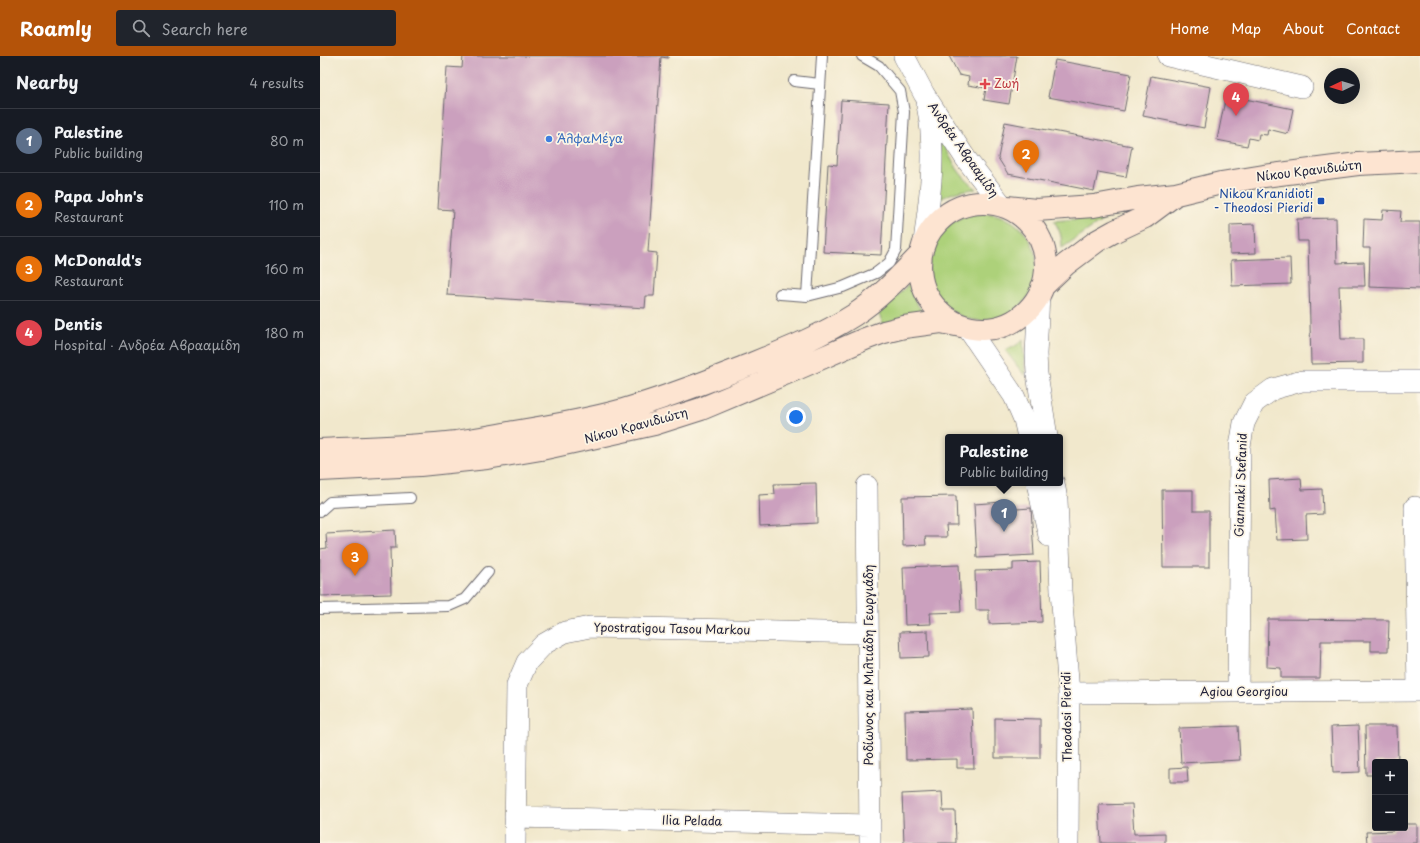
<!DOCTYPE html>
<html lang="en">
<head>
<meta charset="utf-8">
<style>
	:root { --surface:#171b24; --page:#20242c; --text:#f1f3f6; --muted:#9ea1a6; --line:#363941; --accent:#b45309 }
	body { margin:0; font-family:"Playpen Sans",sans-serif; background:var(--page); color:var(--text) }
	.controls { position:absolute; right:12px; bottom:12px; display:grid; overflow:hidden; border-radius:4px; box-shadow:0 4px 16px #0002 }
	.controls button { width:36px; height:36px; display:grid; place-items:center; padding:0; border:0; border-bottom:1px solid var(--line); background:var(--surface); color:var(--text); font:20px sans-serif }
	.compass { position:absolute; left:1004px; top:12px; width:36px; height:36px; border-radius:50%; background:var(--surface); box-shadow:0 4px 16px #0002; rotate:266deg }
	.you { position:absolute; left:476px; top:361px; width:14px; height:14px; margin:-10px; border:3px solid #fff; border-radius:50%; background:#1a73e8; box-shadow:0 0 0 6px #1a73e833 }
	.badge { display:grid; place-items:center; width:26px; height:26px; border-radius:50%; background:var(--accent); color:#fff; font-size:13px; font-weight:700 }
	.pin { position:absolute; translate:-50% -33px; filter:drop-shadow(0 1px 2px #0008) }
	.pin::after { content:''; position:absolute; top:21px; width:14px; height:12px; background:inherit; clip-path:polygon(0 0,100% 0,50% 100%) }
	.popup { position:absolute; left:625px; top:378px; width:118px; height:52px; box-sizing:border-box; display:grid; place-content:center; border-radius:4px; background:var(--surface); filter:drop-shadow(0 1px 3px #0005); font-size:13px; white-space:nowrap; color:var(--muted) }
	.popup b { font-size:15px; color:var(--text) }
	.popup::after { content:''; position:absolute; left:50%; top:100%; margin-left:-8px; border:8px solid transparent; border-top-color:var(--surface) }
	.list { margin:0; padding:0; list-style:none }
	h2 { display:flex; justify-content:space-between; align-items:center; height:52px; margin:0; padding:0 16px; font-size:17px }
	h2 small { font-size:13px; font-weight:400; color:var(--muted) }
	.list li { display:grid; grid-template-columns:26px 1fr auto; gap:12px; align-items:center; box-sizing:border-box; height:64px; padding:0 16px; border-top:1px solid var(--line) }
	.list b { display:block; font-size:15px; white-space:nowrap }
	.list p { margin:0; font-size:13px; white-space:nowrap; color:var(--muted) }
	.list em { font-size:13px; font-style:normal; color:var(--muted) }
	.icon { flex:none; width:22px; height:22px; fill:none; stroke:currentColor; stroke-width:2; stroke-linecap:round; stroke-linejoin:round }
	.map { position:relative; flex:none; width:1100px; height:787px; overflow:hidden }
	header { display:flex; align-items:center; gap:24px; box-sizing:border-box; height:56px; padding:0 20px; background:var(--accent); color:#fff }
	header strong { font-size:19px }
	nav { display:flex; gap:22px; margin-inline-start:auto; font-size:14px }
	.search { width:280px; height:36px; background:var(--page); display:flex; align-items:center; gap:10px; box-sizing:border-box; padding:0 14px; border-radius:4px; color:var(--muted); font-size:15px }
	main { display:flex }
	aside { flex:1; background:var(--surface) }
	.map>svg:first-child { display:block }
	.green { fill:#add17a; stroke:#687a5a }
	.building { fill:#cba0be }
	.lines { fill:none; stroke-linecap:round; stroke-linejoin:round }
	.lane-casing { stroke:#6a676e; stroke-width:12 }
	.street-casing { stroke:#6a676e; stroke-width:22 }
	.secondary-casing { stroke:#6a676e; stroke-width:24 }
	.lane { stroke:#fff; stroke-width:10 }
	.street { stroke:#fff; stroke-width:21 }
	.secondary { stroke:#fde4d1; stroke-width:22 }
	.health-dot { fill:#e0444e; stroke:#fcf5e5; stroke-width:1.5 }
	.shop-dot { fill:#3f7fe0; stroke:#fcf5e5; stroke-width:1.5 }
	.transit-dot { fill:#1a4fb4; stroke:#fcf5e5; stroke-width:1.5 }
	.labels { text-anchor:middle; stroke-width:3.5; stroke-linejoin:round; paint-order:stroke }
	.health-label { font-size:12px; fill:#be3a42; stroke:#fcf5e5; text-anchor:start }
	.shop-label { font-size:12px; fill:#366cbe; stroke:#fcf5e5; text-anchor:start }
	.street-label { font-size:12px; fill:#22223b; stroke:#fcf5e5 }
	.transit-label { font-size:12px; fill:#164399; stroke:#fcf5e5; text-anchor:end }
</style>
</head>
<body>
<header>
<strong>Roamly</strong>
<div class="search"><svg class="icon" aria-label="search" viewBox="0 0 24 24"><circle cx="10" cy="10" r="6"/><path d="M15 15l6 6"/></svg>Search here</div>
<nav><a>Home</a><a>Map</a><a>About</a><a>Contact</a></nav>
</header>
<main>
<aside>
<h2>Nearby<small>4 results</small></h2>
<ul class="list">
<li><span class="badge" style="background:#5c6f8a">1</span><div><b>Palestine</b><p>Public building</p></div><em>80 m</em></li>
<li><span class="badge" style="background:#e8710a">2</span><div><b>Papa John's</b><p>Restaurant</p></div><em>110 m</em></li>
<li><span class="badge" style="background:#e8710a">3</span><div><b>McDonald's</b><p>Restaurant</p></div><em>160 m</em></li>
<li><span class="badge" style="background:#e0444e">4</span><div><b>Dentis</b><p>Hospital · Ανδρέα Αβρααμίδη</p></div><em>180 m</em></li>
</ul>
</aside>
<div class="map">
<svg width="1100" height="787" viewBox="0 0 1100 787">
	<rect width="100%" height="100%" fill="#fcf5e5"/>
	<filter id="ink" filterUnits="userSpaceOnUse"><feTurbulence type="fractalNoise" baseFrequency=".025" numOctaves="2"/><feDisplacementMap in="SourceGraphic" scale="8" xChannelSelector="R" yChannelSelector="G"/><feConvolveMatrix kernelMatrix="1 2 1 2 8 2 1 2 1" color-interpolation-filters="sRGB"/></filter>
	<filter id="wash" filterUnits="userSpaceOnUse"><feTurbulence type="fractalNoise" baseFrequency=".012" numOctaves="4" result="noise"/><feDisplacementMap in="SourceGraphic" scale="16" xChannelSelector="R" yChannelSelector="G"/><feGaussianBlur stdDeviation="0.9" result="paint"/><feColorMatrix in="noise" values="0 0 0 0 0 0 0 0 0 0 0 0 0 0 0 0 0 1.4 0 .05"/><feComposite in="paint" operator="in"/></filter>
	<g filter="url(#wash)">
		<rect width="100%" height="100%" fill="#f1e8cc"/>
		<path class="green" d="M620 79C630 101 636 118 657 133 643 134 631 136 619 144Z
			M609 211a54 54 0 1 1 108 0a54 54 0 1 1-108 0Z
			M789 160 742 192C742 181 740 174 734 165Z
			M591 226C591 241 598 252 609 262L563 268 559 258Z
			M703 283 705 320 685 294C693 292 698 289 703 283Z"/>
		<g id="blocks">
			<path class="building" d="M143 0H348V2L341 1 328 196 337 197 334 240H326L325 252 127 239 133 154 118 153 127 11 142 12Z
				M629 0H697L689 48 664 44 666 32 648 29 649 21 639 19Z
				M735 4 811 18 804 55 728 41Z
				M831 20 891 31 884 72 823 60Z
				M906 39 973 53 968 78 948 73 947 79 939 78 938 84 929 82 927 90 897 84Z
				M521 44 569 47 561 199 503 196 508 108 517 109Z
				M685 66 812 90 806 121 778 116 774 135 688 118 678 102Z
				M1063 154 1081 155 1080 166H1100V233L1049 231 1050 192H1043L1044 163 1062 164Z
				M1016 162 1017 207 1044 206 1045 230H1019L1021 283H1043V307L991 308 988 185H978L977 163Z
				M935 168 936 197 910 198V169Z
				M970 202 971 228 912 230 911 204Z
				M981 422 982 434 1002 433 1003 458 986 459 987 483 957 484 955 454 950 455 949 424Z
				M496 427 497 467 440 470 439 439 455 438 454 428Z
				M842 434H873V455H889V511H843Z
				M636 440 637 469H626L627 481H605L606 489 583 490 582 441Z
				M683 446V454L711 452 714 499 657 502 654 448Z
				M75 474 76 492H70L71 538 0 540V493L7 492 6 478Z
				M720 506 722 566 669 568V554H656L655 515 693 514V507Z
				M639 509 641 556 610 557 611 568 585 569 583 511Z
				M948 563 1069 564 1068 595H1051V585H1001L1000 622H961V612L947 611Z
				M608 575 609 601 581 602 580 576Z
				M652 653 654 712H637V703L586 704 585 655Z
				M675 662 720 663V702H675Z
				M918 670 920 704 861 707 859 672Z
				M1038 670 1040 716 1013 717 1011 671Z
				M1045 670H1077L1078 706H1055V719H1046Z
				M867 711 868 726H850V712Z
				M622 736 623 755H635L636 787H584L582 738Z
				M812 748 814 778 845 777V787H781L779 749Z
				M1085 768H1097V787H1047L1046 776 1073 775V772H1085Z"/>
		</g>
	</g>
	<g filter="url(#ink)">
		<use href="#blocks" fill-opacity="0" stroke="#6a676e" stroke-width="1"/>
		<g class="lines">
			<g class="lane-casing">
				<path id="lane" d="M474 25 500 28
					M460 238 487 240 523 231 556 217 569 207 576 194 584 56 580 35 559 10 542 0
					M487 240 502 0
					M0 455 10 446 90 442
					M0 553 129 550 145 543 168 516"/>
			</g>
			<g class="street-casing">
				<path id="street" d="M584 0 604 38 646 103 682 149
					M848 0 982 31
					M604 186C610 140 617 95 607 49
					M719 239 716 298 717 318 727 381
					M647 271 694 340 704 363 708 381
					M717 427 729 480
					M734 427 737 444 741 535 749 637 748 787
					M547 430 550 787
					M1095 451 1098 635
					M918 636 920 390 924 367 934 347 953 333 982 325H1100
					M749 637 1100 635
					M195 761 550 769
					M195 787 197 629 207 606 224 588 245 576 270 571 548 577"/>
			</g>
			<g class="secondary-casing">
				<path id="secondary" d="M600 210a63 63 0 1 1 126 0a63 63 0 1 1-126 0Z
					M687 151 716 154 774 150 818 142 856 138 901 127 944 120 1038 108 1100 105
					M722 231 745 209 777 185 795 175 825 161 856 138
					M0 394C45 392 91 391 136 386 156 383 175 380 194 376 231 370 267 364 303 354 342 343 381 328 419 313 458 297 498 282 534 259 560 242 580 220 601 198
					M0 414 100 409 167 402 221 393 285 379 334 368 381 353 481 311 545 283 564 276 584 271 621 266 641 270"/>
			</g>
			<use href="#lane" class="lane"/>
			<use href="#street" class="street"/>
			<use href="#secondary" class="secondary"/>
		</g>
	</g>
	<path class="health-dot" d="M663 22h4v4h4v4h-4v4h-4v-4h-4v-4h4z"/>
	<circle class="shop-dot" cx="229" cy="83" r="4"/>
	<rect class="transit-dot" x="997" y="141" width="8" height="8" rx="2"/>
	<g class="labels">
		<g class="health-label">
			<text x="674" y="32">Ζωή</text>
		</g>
		<g class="shop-label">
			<text x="237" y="87">ΆλφαΜέγα</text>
		</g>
		<g class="street-label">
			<text transform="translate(643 94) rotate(55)" y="4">Ανδρέα Αβρααμίδη</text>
			<text transform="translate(989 115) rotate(-7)" y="4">Νίκου Κρανιδιώτη</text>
			<text transform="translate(316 370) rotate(-15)" y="4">Νίκου Κρανιδιώτη</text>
			<text transform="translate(921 429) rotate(-88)" y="4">Giannaki Stefanid</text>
			<text transform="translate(352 573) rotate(1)" y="4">Ypostratigou Tasou Markou</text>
			<text transform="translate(549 609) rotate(-90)" y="4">Ροδίωνος και Μιλτιάδη Γεωργιάδη</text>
			<text x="924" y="640">Agiou Georgiou</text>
			<text transform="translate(747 661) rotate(-91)" y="4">Theodosi Pieridi</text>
			<text transform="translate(372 765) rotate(1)" y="4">Ilia Pelada</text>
		</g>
		<g class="transit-label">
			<text x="993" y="142">Nikou Kranidioti<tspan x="993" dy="14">- Theodosi Pieridi</tspan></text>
		</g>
	</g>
</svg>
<div class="controls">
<button>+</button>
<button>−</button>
</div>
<svg class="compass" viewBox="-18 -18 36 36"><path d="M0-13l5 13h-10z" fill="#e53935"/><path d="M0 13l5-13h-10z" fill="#9ea1a6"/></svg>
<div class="you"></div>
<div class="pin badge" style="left:684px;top:476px;background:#5c6f8a">1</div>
<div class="popup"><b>Palestine</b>Public building</div>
<div class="pin badge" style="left:706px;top:117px;background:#e8710a">2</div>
<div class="pin badge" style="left:35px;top:520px;background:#e8710a">3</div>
<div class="pin badge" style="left:916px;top:60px;background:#e0444e">4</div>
</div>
</main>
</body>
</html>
